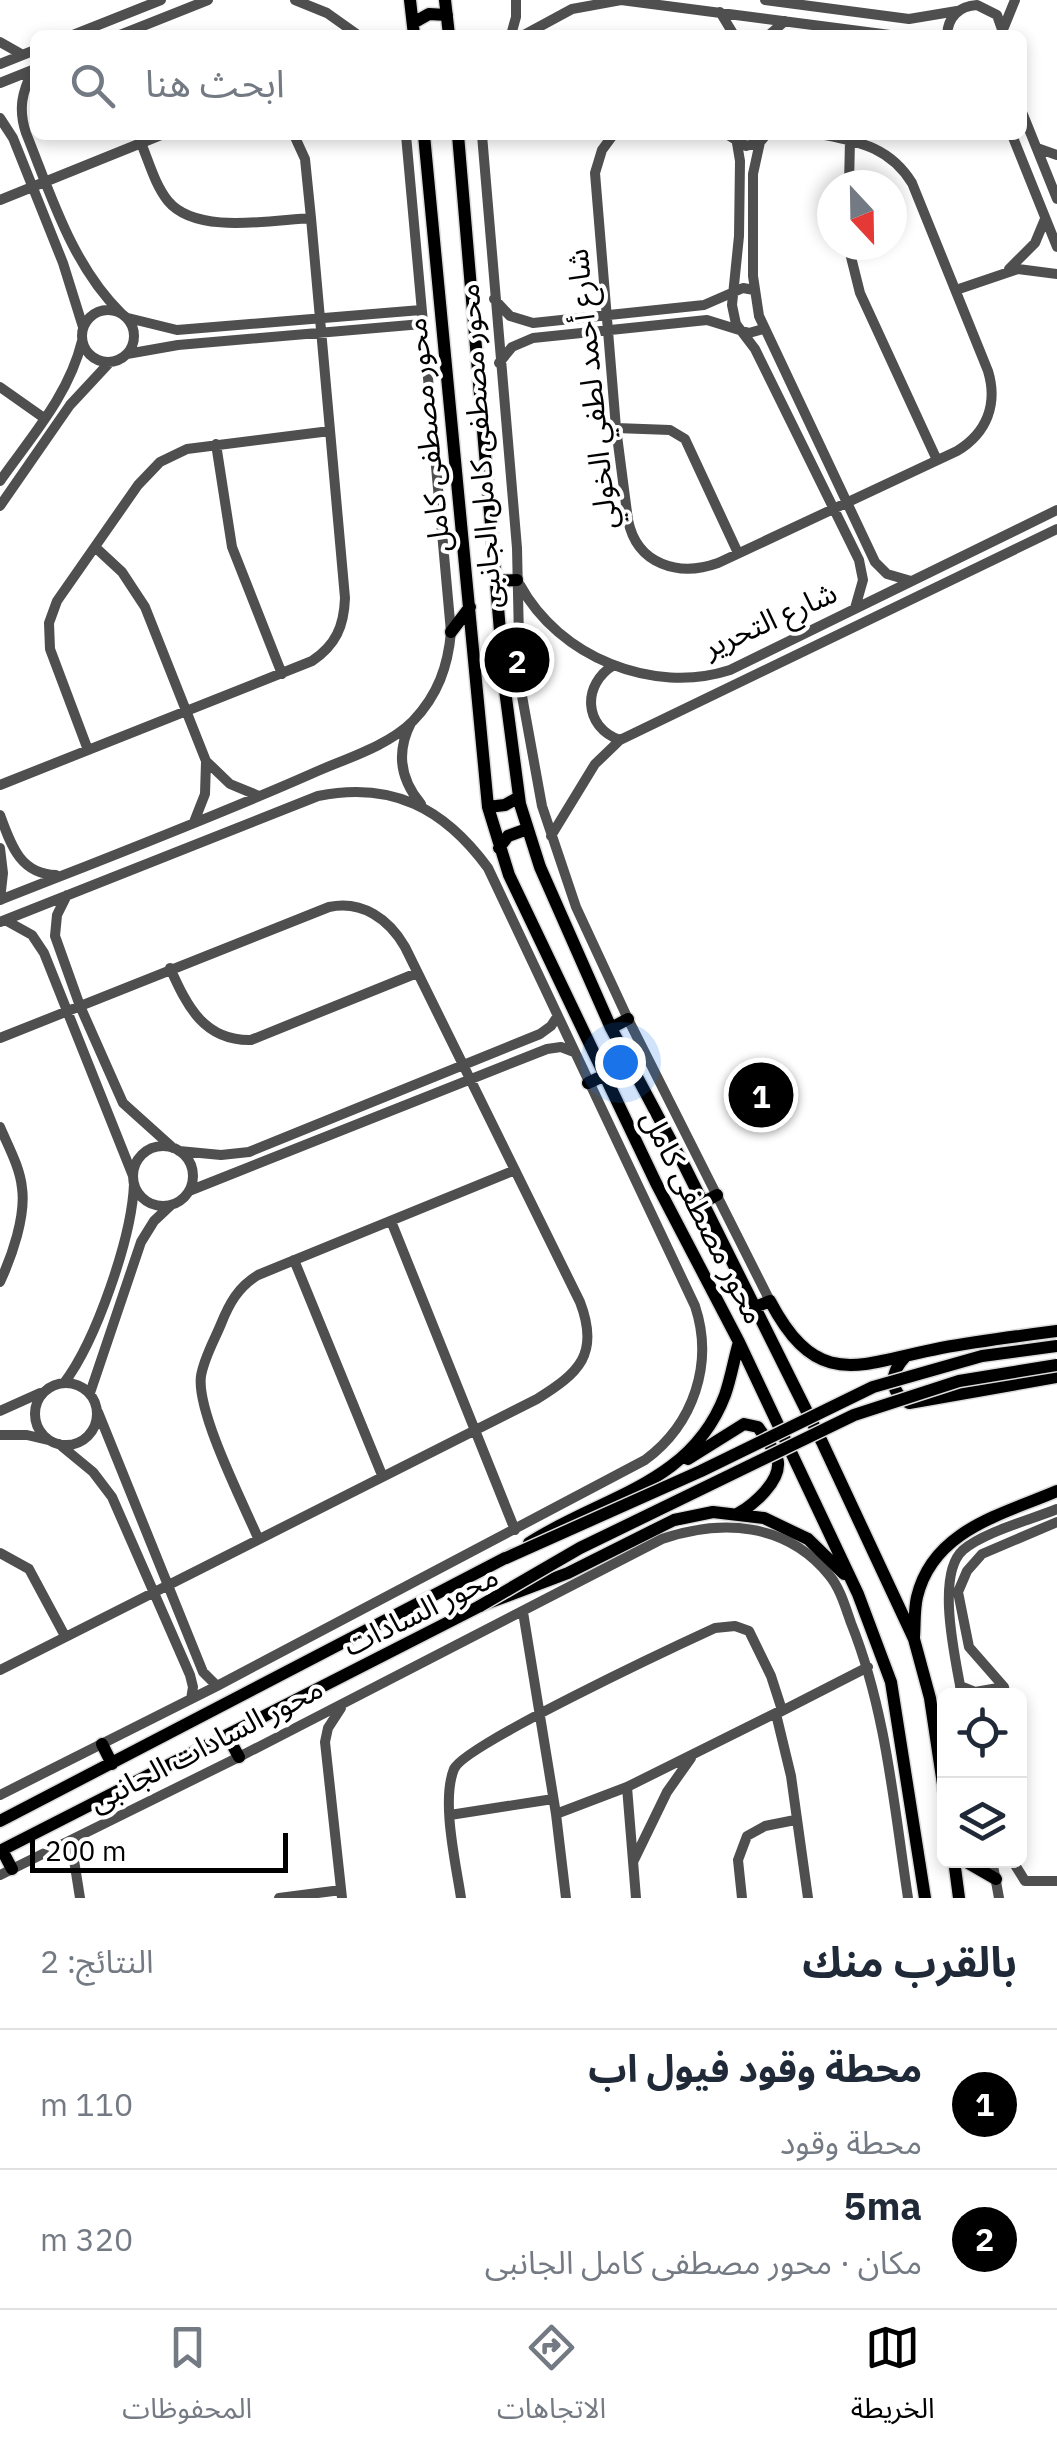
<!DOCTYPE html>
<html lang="ar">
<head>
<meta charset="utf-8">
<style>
	:root { --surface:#fff; --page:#f2f2f3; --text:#1f2937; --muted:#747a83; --line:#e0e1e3; --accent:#000 }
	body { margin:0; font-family:"IBM Plex Sans","Noto Sans Arabic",sans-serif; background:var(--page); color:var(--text); direction:rtl }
	.controls { position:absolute; right:30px; bottom:30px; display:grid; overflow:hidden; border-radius:15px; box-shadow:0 5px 15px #0003 }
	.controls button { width:90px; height:90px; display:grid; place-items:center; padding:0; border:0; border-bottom:2px solid var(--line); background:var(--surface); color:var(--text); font:50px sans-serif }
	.compass { position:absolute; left:817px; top:170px; width:90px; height:90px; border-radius:50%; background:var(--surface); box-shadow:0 5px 15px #0003; rotate:158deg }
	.scale { position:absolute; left:30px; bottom:25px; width:258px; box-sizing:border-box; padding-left:10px; border:5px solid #000; border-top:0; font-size:28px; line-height:35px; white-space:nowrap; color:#000; -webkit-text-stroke:8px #fff; paint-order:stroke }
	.you { position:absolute; left:620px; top:1062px; width:35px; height:35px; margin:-25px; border:8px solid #fff; border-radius:50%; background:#1a73e8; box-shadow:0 0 0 15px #1a73e833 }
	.badge { display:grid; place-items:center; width:65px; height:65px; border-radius:50%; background:var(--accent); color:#fff; font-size:32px; font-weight:700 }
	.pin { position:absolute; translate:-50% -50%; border:5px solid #fff; box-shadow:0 2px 10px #0006 }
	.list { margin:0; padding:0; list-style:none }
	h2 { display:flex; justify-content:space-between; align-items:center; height:130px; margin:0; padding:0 40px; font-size:42px }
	h2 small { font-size:32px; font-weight:400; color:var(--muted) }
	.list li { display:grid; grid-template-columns:65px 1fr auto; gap:30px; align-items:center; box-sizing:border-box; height:140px; padding:0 40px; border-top:2px solid var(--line) }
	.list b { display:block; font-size:38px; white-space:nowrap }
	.list p { margin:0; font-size:32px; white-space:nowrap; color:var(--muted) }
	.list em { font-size:32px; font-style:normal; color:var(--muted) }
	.icon { flex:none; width:55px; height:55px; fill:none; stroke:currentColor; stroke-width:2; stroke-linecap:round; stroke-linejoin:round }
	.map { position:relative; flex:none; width:1057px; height:1898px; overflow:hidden; direction:ltr }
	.search { position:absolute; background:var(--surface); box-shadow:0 5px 15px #0003; left:30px; right:30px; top:30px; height:110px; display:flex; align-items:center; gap:25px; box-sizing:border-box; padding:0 35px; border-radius:15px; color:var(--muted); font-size:38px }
	.sheet { height:410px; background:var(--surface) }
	nav { display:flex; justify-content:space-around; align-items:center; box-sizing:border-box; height:140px; border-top:2px solid var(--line); background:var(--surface); font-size:28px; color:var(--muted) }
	nav a { display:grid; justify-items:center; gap:5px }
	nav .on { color:var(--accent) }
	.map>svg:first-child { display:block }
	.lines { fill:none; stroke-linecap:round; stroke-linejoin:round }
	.major-casing { stroke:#dbdbdb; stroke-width:15 }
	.minor { stroke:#4f4f4f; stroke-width:10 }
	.major { stroke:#000; stroke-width:12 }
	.major-bridge-casing { stroke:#dbdbdb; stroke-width:15; stroke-linecap:butt }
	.major-bridge { stroke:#000; stroke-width:12 }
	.labels { text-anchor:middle; stroke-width:8; stroke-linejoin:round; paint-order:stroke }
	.street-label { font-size:30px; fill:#000; stroke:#fff }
</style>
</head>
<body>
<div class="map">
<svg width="1057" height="1898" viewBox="0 0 1057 1898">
	<rect width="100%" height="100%" fill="#fff"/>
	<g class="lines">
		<g class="major-casing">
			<path id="major" d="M410 0 414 35
				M445 0 449 35
				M413 23 429 14 447 15
				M424 135 488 807 509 875 656 1183 739 1342 858 1594 891 1682 925 1898
				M458 135 505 690 520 804 540 867 611 1028 685 1167 822 1442 914 1639 930 1698 944 1791
				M495 581 517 580
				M451 632 470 607
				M488 807 505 805 519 797
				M499 848 508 836 527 829
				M611 1028 628 1019
				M588 1083 605 1075
				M702 1203 717 1195
				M755 1307 770 1301C818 1392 859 1364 941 1348 980 1341 1018 1336 1057 1331
				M905 1357C890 1373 888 1391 909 1403L1057 1377
				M688 1459 744 1424 758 1427C764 1436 776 1451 778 1462 780 1482 754 1504 739 1513
				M529 1543C602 1496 691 1485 725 1395 731 1378 734 1359 739 1342
				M914 1637C915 1624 914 1610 917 1597 933 1530 1001 1515 1057 1491
				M227 1735 239 1757
				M102 1744 112 1764
				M0 1821 513 1554
				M2 1850 12 1869
				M0 1851 480 1606 568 1573 674 1520 713 1512 764 1518 808 1539 844 1574
				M954 1860 959 1898
				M963 1860 996 1879"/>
		</g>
		<path class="minor" d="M295 0 327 13 358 35
			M765 0 909 19 957 11
			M720 12 734 35
			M1004 27 1015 0
			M73 35 161 0
			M120 35 208 0
			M511 35 516 17V0
			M524 35 572 9 621 0 890 35
			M769 35 785 21
			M947 35C948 17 959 6 977 5L997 15 1004 35
			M0 42 23 55
			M0 64 35 50
			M33 70C22 92 18 109 26 133 51 195 72 265 121 313
			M0 83 35 69
			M1022 112 1057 199
			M0 118 13 138 63 263 83 327
			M482 135 517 548 520 685 542 806 576 907 628 1019 770 1301
			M613 135 602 150 595 173 616 428 628 520C637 565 679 577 718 563L957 451C987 433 998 404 988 371L912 183C891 149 862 142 825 135
			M728 135 746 146 760 142 766 135
			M1012 135 1057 247
			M760 142 753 174V276L759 316 875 562 887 574 911 581
			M141 143C149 162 155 185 168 201 196 235 271 220 311 218
			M737 143 740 161 739 236 732 305 736 324 755 349 859 560 863 580 855 608
			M1037 148 1057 155
			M849 185 850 140
			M0 200 161 135
			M848 245 860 293 937 460
			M1009 269 1035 243 1045 219
			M956 290 1018 269 1057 274
			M494 299 510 316 533 323 704 305 743 288 754 290
			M82 336a26 26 0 1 1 52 0a26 26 0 1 1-52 0Z
			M128 318 177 330 421 310
			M127 354 178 345 422 324
			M499 363 512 347 533 338 707 320 749 333 763 329
			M0 387 44 418
			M616 428 670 430 685 439 738 553
			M216 444 232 547 282 674
			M0 481C31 437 69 395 82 341
			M0 506 70 405 110 362
			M95 547 122 572 145 607 206 761 230 784 259 796
			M520 585C559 657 653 695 730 670L1057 510
			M614 665C582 684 583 727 620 740
			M411 723C396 752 400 779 421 804
			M88 750 50 649 49 623 57 601 138 485 160 462 187 449 330 431
			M0 785 312 661C336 645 344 626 345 598L311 218 305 159 294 135
			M0 815C11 845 20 874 56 875
			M194 822 205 794 206 762
			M551 836 595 764 620 740 1057 529
			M0 848 3 873 0 900
			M67 895 57 915 55 936 80 1006 123 1103 173 1148
			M0 900C104 859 209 819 311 774 344 759 387 747 413 721 438 695 448 666 451 632L406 135
			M5 920 32 935 44 953 133 1176
			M0 922 318 796C392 781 444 808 488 868L695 1306C714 1363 694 1424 645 1460L217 1686 0 1795
			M170 968C187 1006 204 1041 251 1040L417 973
			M0 1038 329 907C362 900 389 919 405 947L580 1302C600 1354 579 1373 537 1399L0 1670
			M0 1127C8 1146 20 1167 22 1188 26 1216 12 1256 0 1282
			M133 1176a30 30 0 1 1 60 0a30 30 0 1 1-60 0Z
			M179 1151 221 1155 249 1152 540 1034 551 1026 557 1017
			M189 1191 547 1049 561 1047 574 1052
			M391 1221 515 1530
			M294 1260 382 1475
			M35 1414a31 31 0 1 1 62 0a31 31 0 1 1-62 0Z
			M64 1383C96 1341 132 1237 134 1184
			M90 1393 141 1242 154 1221 171 1205
			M0 1411 40 1393
			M98 1412 203 1672 217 1686
			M0 1435H27L48 1440
			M59 1444 93 1472 112 1497 190 1675 193 1687 191 1699
			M258 1538C243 1503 196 1411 201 1376 204 1358 214 1341 221 1324 229 1304 238 1287 258 1275L515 1170
			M0 1553 29 1569 65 1636
			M523 1612 556 1814 566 1898
			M960 1686 975 1692 1004 1687
			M962 1696C956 1661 935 1575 963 1550 984 1532 1030 1520 1057 1509
			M1006 1696 1004 1687 969 1647 958 1592 967 1571 982 1554 1057 1522
			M341 1708 328 1728 325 1742 342 1898
			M627 1787 636 1898
			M450 1815 553 1799
			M71 1841 80 1898
			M992 1860 999 1898
			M1012 1860 1025 1881H1056
			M633 1862 667 1792 691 1758
			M0 1875 239 1757 662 1539C721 1519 786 1522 829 1575 840 1588 845 1606 851 1623 886 1710 894 1806 908 1898
			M279 1898 341 1890
			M461 1898C456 1864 441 1801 454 1769 464 1745 678 1645 715 1628L735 1626 749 1631 771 1676 782 1710 627 1787 556 1814
			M742 1898 738 1860 747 1836 765 1826 795 1820
			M808 1898 791 1776 776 1714 868 1667"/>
		<use href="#major" class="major"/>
		<g class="major-bridge-casing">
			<path id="major-bridge" d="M506 1558 701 1471 873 1387 982 1356 1057 1346
				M480 1606 580 1548 854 1415 959 1381 1057 1365"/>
		</g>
		<use href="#major-bridge" class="major-bridge"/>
	</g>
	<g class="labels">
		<g class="street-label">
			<text transform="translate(592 389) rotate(-96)" y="10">شارع أحمد لطفي الخولي</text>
			<text transform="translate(428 435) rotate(-96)" y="10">محور مصطفى كامل</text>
			<text transform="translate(480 446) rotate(-94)" y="10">محور مصطفى كامل الجانبى</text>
			<text transform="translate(770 620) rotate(-24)" y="10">شارع التحرير</text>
			<text transform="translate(703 1217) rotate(63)" y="10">محور مصطفى كامل</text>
			<text transform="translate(421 1611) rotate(-26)" y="10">محور السادات</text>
			<text transform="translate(206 1745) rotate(-27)" y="10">محور السادات الجانبى</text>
		</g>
	</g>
</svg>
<div class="controls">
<button><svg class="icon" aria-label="locate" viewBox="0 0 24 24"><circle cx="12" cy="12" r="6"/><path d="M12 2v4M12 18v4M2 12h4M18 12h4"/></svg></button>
<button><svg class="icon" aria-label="layers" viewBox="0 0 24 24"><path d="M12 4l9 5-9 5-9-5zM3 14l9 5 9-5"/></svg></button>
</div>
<svg class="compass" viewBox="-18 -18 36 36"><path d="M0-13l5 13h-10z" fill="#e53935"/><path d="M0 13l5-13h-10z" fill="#747a83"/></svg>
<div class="scale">200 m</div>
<div class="you"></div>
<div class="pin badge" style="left:761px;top:1095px">1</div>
<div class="pin badge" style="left:517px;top:660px">2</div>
<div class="search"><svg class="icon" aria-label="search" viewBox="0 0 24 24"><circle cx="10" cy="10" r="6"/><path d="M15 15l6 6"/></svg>ابحث هنا</div>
</div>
<section class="sheet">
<h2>بالقرب منك<small>النتائج: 2</small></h2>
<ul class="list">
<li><span class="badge">1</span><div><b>محطة وقود فيول اب</b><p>محطة وقود</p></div><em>110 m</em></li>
<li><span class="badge">2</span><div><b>5ma</b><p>مكان · محور مصطفى كامل الجانبى</p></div><em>320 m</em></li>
</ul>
</section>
<nav>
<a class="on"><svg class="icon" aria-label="map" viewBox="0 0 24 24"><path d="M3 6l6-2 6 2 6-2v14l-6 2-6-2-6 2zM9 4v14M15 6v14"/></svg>الخريطة</a>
<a><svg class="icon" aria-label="directions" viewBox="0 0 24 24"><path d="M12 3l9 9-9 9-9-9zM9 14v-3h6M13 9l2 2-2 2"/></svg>الاتجاهات</a>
<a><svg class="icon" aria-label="saved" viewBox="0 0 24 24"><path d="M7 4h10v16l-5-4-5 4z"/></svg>المحفوظات</a>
</nav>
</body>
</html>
